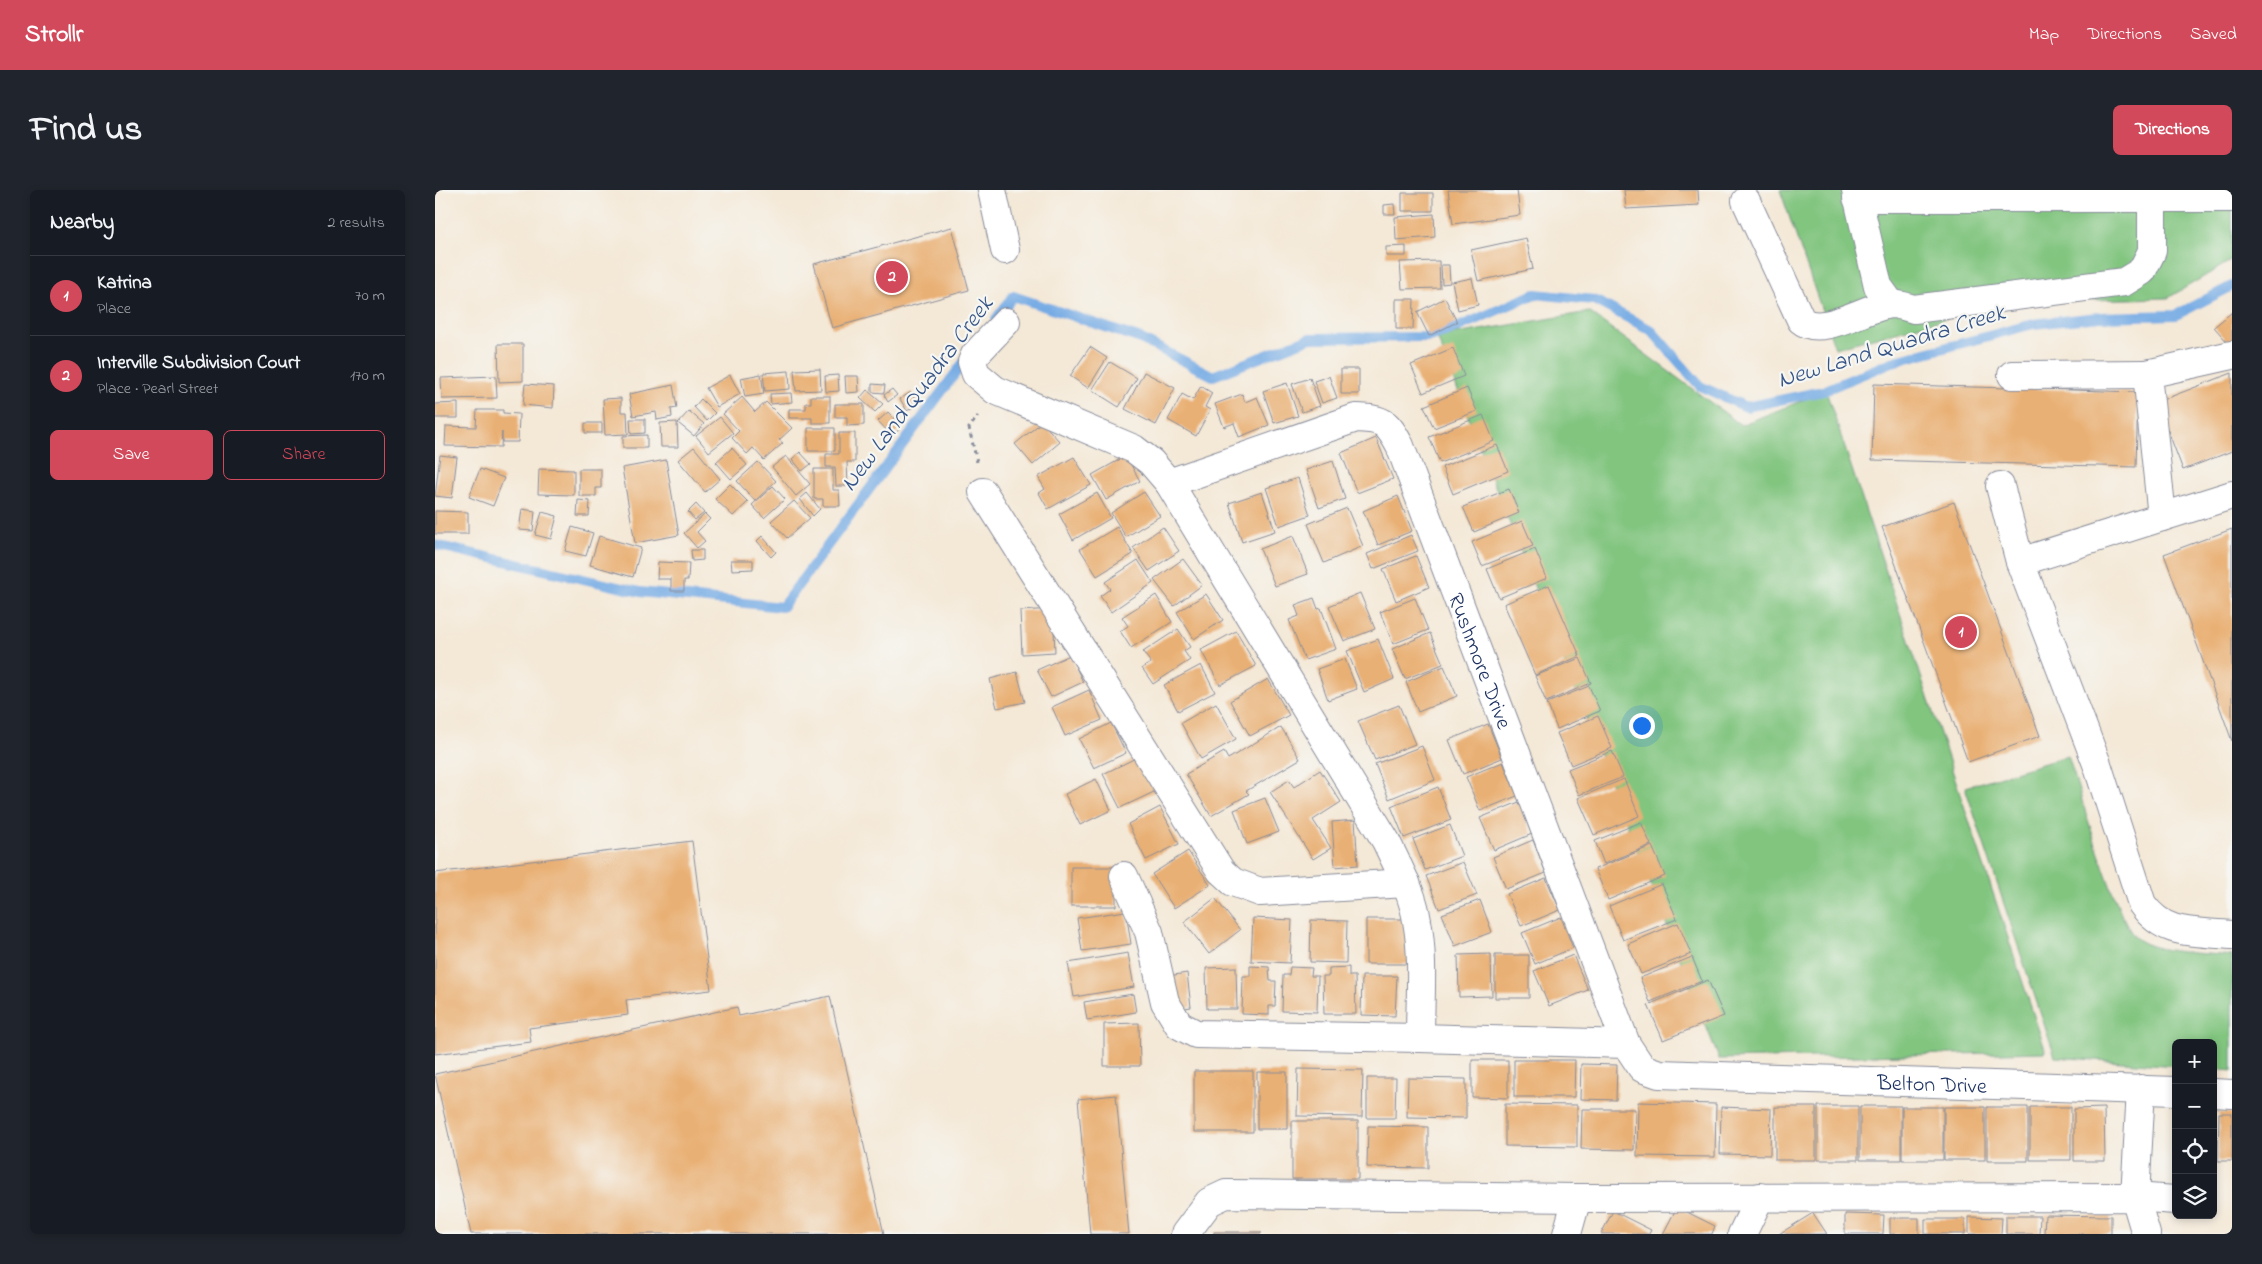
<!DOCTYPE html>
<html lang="en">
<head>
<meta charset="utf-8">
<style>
	:root { --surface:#171b24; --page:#20242c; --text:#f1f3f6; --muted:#9ea1a6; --line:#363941; --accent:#d1495b }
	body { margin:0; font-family:"Indie Flower",sans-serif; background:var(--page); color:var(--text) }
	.controls { position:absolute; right:15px; bottom:15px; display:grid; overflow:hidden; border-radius:8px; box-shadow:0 2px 8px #0003 }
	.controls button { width:45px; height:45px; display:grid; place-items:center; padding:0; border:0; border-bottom:1px solid var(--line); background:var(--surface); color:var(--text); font:25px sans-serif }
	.you { position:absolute; left:1206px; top:535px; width:18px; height:18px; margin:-12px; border:4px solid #fff; border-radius:50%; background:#1a73e8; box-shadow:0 0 0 8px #1a73e833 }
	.badge { display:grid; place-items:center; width:32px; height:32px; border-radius:50%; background:var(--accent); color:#fff; font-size:16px; font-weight:700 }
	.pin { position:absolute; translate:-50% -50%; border:2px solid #fff; box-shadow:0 1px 5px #0006 }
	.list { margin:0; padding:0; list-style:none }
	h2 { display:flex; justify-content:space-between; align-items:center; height:65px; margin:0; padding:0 20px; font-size:21px }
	h2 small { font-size:16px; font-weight:400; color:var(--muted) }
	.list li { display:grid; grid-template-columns:32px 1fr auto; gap:15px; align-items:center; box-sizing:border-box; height:80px; padding:0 20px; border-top:1px solid var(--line) }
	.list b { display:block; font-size:19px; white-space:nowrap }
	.list p { margin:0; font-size:16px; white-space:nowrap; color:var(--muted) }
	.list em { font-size:16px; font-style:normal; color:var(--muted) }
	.actions { display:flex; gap:10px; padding:15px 20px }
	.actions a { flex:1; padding:11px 0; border:1px solid var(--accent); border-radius:8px; text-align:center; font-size:18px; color:var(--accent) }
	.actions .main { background:var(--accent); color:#fff }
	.icon { flex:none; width:28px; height:28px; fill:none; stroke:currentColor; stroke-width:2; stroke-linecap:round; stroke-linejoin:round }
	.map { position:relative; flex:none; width:1797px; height:1044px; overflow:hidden; border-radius:8px }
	header { display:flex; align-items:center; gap:30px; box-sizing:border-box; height:70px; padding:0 25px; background:var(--accent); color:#fff }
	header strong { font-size:24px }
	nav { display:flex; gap:28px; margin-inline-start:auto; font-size:18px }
	.intro { display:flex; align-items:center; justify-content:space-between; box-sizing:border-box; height:120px; padding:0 30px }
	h1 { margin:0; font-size:35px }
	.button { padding:12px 22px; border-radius:8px; background:var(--accent); color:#fff; font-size:18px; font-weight:700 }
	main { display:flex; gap:30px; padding:0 30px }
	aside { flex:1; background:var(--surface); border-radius:8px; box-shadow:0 2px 8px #0003 }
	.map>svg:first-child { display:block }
	.grass { fill:#81c57f; stroke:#4e7a6e }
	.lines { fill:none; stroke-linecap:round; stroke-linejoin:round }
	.stream { stroke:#76abe4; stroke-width:10 }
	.building { fill:#e9b074 }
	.minor-casing { stroke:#888c9a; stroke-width:30 }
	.path { stroke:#888c9a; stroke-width:3; stroke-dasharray:4 4; stroke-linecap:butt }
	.minor { stroke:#fff; stroke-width:28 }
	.labels { text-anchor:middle; stroke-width:4.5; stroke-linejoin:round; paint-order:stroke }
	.street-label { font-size:22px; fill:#1b2f5e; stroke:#f6f6f2 }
	.water-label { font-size:24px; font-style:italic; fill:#365486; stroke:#f6f6f2 }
</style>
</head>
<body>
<header>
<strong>Strollr</strong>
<nav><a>Map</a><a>Directions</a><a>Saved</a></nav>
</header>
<div class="intro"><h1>Find us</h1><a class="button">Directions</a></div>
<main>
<aside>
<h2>Nearby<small>2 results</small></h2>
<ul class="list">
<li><span class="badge">1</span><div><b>Katrina</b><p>Place</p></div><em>70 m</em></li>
<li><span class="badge">2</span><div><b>Interville Subdivision Court</b><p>Place · Pearl Street</p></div><em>170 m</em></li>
</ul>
<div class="actions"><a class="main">Save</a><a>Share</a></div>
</aside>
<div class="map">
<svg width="1797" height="1044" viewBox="0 0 1797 1044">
	<rect width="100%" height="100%" fill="#f6f6f2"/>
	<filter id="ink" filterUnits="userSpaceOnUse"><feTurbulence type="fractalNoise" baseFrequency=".02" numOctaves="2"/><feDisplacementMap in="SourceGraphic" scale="10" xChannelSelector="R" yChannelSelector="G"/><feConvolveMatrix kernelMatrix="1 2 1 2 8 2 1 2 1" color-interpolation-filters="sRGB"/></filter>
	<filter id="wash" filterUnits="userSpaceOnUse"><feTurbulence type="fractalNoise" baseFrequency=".0096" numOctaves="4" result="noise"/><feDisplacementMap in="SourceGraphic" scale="20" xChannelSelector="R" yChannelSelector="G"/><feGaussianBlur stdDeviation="1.12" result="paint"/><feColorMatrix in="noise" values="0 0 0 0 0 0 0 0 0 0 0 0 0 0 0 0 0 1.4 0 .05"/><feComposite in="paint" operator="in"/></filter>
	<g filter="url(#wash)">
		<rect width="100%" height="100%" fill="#f4e8d6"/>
		<path class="grass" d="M1345 0H1797V70L1733 108 1574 112 1400 158Z
			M1154 122 1306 235 1391 201 1611 862 1284 869 1002 147Z
			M1633 566C1644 598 1681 731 1701 748 1720 764 1772 763 1797 766V881L1778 879V853H1741V876L1620 867 1530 597Z"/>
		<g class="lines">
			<path class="stream" d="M561 129 578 106 706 149 778 186 875 148 994 147 1019 139 1100 104 1159 110 1216 140 1265 196 1311 217 1388 201 1457 172 1598 134 1664 127 1741 125 1797 96
				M0 355 205 402 347 417 531 169"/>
		</g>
		<g id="blocks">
			<path class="building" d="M1013 0H1082L1085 25 1018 34Z
				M1189 0H1263L1264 15 1191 19Z
				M967 3H998V21H967Z
				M959 14 960 24H949V15Z
				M999 24 1000 47 961 50 960 27Z
				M517 37 534 100 397 138 379 74Z
				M1091 48 1098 79 1043 91 1036 60Z
				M971 56V66H951V57Z
				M1004 71 1005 98 967 99 965 72Z
				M1006 75H1014L1015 93 1007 94Z
				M1037 88 1043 115 1023 120 1017 92Z
				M1010 108 1022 132 994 146 982 122Z
				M961 109H979L978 139H961Z
				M1797 122V151L1794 154 1779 137Z
				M63 154H88V191L64 192Z
				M655 157 672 168 653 198 635 186Z
				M1018 158 1029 186 988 203 976 175Z
				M675 172 702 188 684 217 657 200Z
				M385 179 386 200 361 201 359 180Z
				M906 179H924V204H906Z
				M354 181 355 199 330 201 328 183Z
				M709 182 740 198 721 235 690 219Z
				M1797 183V261L1748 280 1722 212Z
				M326 184 329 204 310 207 306 188Z
				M295 185 305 204 282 217 271 198Z
				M403 185 404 201 391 202 390 186Z
				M61 186 62 208 7 209 6 188Z
				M410 186H423L424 202 411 203Z
				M894 186 902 208 887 213 879 191Z
				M875 188 885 216 867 222 857 194Z
				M852 193 863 226 839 233 828 201Z
				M90 194 119 196 118 218 88 215Z
				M437 194 450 195 449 203 437 202Z
				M1439 194 1703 202 1701 277 1437 270Z
				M238 195 242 218 236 219 237 227 222 230 221 222 198 226 194 204Z
				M766 196 777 203 770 217 775 220 761 246 733 230 747 204 758 210Z
				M1032 198 1042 221 999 238 989 216Z
				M457 199 462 205 453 212 449 205Z
				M432 200 448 214 440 222 425 208Z
				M476 202 483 214 472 221 465 209Z
				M356 203 357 212 336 214 335 204Z
				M807 204 810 212 822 207 834 235 804 247 799 233 789 237 780 214Z
				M376 206H395V233H377V228H354V219H371V213H376Z
				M307 207 320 222 331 212 357 238 344 250 348 253 329 270 318 258 312 264 297 248 304 241 288 224Z
				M186 208V222H192L193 244 170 245 168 209Z
				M266 209 280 223 272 231 259 217Z
				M23 213V228H0V214Z
				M400 214H429V235L412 236V227H400Z
				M42 220H68V223L84 224 83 252H67V242L66 257 10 256 11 236 41 237Z
				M254 221 269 234 259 246 243 233Z
				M453 222 467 237 457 246 443 231Z
				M1048 225 1059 251 1005 273 994 247Z
				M285 227 298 243 274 262 261 246Z
				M195 229H210V243L196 244Z
				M242 232 243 257H226L225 233Z
				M607 232 625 252 598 275 580 254Z
				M150 233H167V243H150Z
				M373 238H400V261H373Z
				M404 243H420V272H412L413 296H401L400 277H391V264H404Z
				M212 245V258H188V246Z
				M941 248 958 289 922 303 906 263Z
				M1062 255 1073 281 1018 304 1007 277Z
				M259 257 285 289 270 302 243 270Z
				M297 258 312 275 296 289 281 272Z
				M365 262 376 274 367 281 357 269Z
				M5 265 22 267 17 308 0 306Z
				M351 266 375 294 361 306 337 277Z
				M691 266 705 291 671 310 657 285Z
				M639 267 656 295 613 319 604 303 610 299 603 287Z
				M231 270 244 345 200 353 187 278Z
				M898 271 910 309 884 318 871 280Z
				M323 272 341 291 320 311 302 291Z
				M45 279 69 288 58 316 34 307Z
				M104 279 139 280V305L103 304Z
				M144 279H166V298H161V306H144Z
				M379 279H398V300H404L405 316H388V309H379Z
				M863 288 875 325 844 336 831 298Z
				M295 294 313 312 298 326 280 309Z
				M338 296 350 309 329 328 317 315Z
				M1074 299 1084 323 1039 342 1028 317Z
				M709 302 725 326 691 347 676 323Z
				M827 302 840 341 807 352 794 313Z
				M372 303 385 319 378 326 365 309Z
				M662 303 676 328 638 350 624 324Z
				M963 306 977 341 943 355 928 321Z
				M143 310 155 311 154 326H142Z
				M359 311 375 328 352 348 336 331Z
				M1519 312 1605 546 1533 572 1447 337Z
				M261 314 269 323 260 330 253 322Z
				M912 318 928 356 889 373 873 334Z
				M87 319 100 321 98 341 84 340Z
				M0 321 33 322V344H0Z
				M107 322 122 326 116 349 100 345Z
				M270 324 275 329 262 342 270 351 262 358 249 343Z
				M1087 331 1098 356 1047 376 1037 352Z
				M137 337 158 343 151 366 130 361Z
				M682 337 698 364 662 386 645 359Z
				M728 337 744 361 714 381 698 358Z
				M1797 339V551L1729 364Z
				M976 345 983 361 938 379 932 364Z
				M164 346 206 358 198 387 155 375Z
				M327 346 341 362 336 367 322 351Z
				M858 346 873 384 840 396 825 359Z
				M1100 359 1112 388 1064 408 1052 379Z
				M256 360H268V370L257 371Z
				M981 366 994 397 961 411 948 379Z
				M748 369 767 395 739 416 719 390Z
				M296 370H318V379L297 380Z
				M703 370 718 393 676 422 665 406 675 399 670 392Z
				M223 372 254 373 253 390H249V401H236V389H222Z
				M1114 395 1145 466 1100 485 1069 414Z
				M925 403 940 439 909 451 894 416Z
				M771 404 788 430 759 449 742 422Z
				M721 405 737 432 696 458 685 441 693 436 687 427Z
				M879 408 883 419 886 418 901 459 870 470 854 430 864 426 860 415Z
				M980 408 993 440 958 454 945 422Z
				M618 419 620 462 587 464 585 421Z
				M743 439 755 457 749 461 755 470 718 494 707 478 716 473 708 462Z
				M801 441 821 476 785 495 766 460Z
				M995 443 1008 474 970 489 957 459Z
				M943 449 959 489 929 502 912 461Z
				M635 465 648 492 616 507 602 480Z
				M1145 468 1156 493 1111 512 1100 486Z
				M910 469 922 499 893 510 882 479Z
				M766 475 780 502 743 521 729 495Z
				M1009 476 1022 506 983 522 971 492Z
				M582 482 590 512 562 518 555 489Z
				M833 489 854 525 815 546 795 511Z
				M1154 496 1165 521 1122 539 1112 513Z
				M654 500 667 530 630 546 617 517Z
				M781 513 801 549 766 569 746 533Z
				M964 515 980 554 940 570 923 531Z
				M1163 526 1177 558 1136 575 1122 543Z
				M676 533 691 563 659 578 644 549Z
				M1053 534 1067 568 1028 584 1014 550Z
				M846 537 865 569 811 601 814 604 776 626 751 584 789 562 793 569Z
				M987 556 1000 590 954 609 940 574Z
				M1177 561 1188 587 1144 605 1133 579Z
				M703 567 721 601 685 618 668 584Z
				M1068 572 1082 606 1045 621 1031 587Z
				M885 580 906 612 878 630 896 658 878 669 835 602 854 590 859 597Z
				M661 589 676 620 645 635 630 604Z
				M1189 589 1204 626 1159 645 1143 608Z
				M1003 597 1016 630 969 648 956 616Z
				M830 608 844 642 812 654 799 620Z
				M1084 612 1097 644 1059 660 1045 628Z
				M725 617 744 654 711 670 693 634Z
				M920 630 923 675 900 677 897 632Z
				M1206 632 1216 655 1169 674 1160 651Z
				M1015 635 1027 666 990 680 978 649Z
				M1098 650 1111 683 1071 699 1058 667Z
				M257 651 276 800 191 810 193 825 94 838 96 852 0 864V683Z
				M1217 656 1230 686 1173 710 1160 679Z
				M753 661 775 695 739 718 717 684Z
				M1028 672 1042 705 1004 719 991 686Z
				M636 677H681V716H636Z
				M1111 688 1125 720 1086 736 1072 704Z
				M1227 694 1242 729 1188 750 1174 716Z
				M780 708 805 740 774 764 749 732Z
				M1045 710 1057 742 1020 756 1007 724Z
				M691 721 696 754 647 761 642 728Z
				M1126 727 1138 758 1100 774 1087 743Z
				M818 728 857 730 855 773 816 771Z
				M931 729H974V774H931Z
				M876 730 912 731 911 773 875 772Z
				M1243 733 1256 764 1206 784 1193 754Z
				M693 763 699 797 639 807 633 773Z
				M1056 764 1057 806 1024 807 1023 765Z
				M1060 765H1094V808H1060Z
				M1138 765 1153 800 1114 816 1099 781Z
				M1257 767 1267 791 1215 812 1205 788Z
				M815 776 834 777 835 791H841L840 816H834V825L807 824 808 786H815Z
				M801 777 802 819H772L771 778Z
				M855 777 877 778 876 786H883L882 822 847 821 848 785H854Z
				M914 777V786H920L921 824H889L888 786H894V778Z
				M752 783 756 817 738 820 733 786Z
				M927 786H962L960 826 926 825Z
				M1273 790 1289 826 1228 850 1213 815Z
				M698 804 701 822 652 830 649 812Z
				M395 806 449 1044H36L0 884 302 817 304 826Z
				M704 833 705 876H669V834Z
				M1037 870H1073V908L1037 907Z
				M1079 870H1140L1139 907H1079Z
				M1146 874 1182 875 1181 910 1145 909Z
				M863 879 928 880 927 927 862 926Z
				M759 881H818V942H759Z
				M822 882H852V939H822Z
				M932 888H961L960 928H932Z
				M973 888 1031 889V928L972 927Z
				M681 905 694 1044H655L643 909Z
				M1203 912 1281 914 1280 967 1202 966Z
				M1070 914 1142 915V957L1070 956Z
				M1383 916H1423V970H1383Z
				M1425 916H1466V970H1425Z
				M1286 917 1336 919 1335 965 1285 964Z
				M1340 917H1381V970H1340Z
				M1467 917H1508V970H1467Z
				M1509 917H1550V970H1509Z
				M1552 917H1593V971H1552Z
				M1595 917H1636V970H1595Z
				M1669 918 1670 971H1639V919Z
				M1147 919H1200L1199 960 1146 959Z
				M1784 923H1797V971H1783Z
				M857 931H923V989H857Z
				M933 936 993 937V978L932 977Z
				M1242 1017 1280 1036 1277 1044H1228Z
				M1178 1021 1216 1040 1214 1044H1166Z
				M1378 1023 1392 1044H1344Z
				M1410 1024 1449 1025 1448 1044H1410Z
				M1610 1025 1676 1026V1044H1609Z
				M1571 1026H1605L1604 1044H1571Z
				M1534 1027 1567 1028 1566 1044H1534Z
				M1455 1028H1484V1044H1455Z
				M1490 1029H1530V1044H1490Z
				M779 1042H826V1044H779Z"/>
		</g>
	</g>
	<g filter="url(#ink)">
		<use href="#blocks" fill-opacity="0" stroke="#888c9a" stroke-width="1"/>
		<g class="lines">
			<g class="minor-casing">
				<g id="minor">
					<path d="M557 0 570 60"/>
					<path d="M1421 0 1443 96 1456 114"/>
					<path d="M1422 8H1797"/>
					<path d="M1311 11 1366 130C1386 148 1432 116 1456 114 1463 114 1472 117 1479 119L1689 92 1707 81 1717 61V0"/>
					<path d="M571 132 540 165 537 172 541 184 560 200 699 259 716 272 734 293 951 651C963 677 978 703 982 731 989 769 985 809 985 848"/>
					<path d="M1577 185 1712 184"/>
					<path id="s1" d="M734 293 921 228C949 229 952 232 965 256L1191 854 1207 878 1224 884 1741 901"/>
					<path d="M1565 296 1585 372 1662 574 1707 714C1730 747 1760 741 1797 745"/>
					<path d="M548 302 786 681 798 692 825 702 971 693"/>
					<path d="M1727 327 1712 184 1797 165"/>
					<path d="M1585 372 1797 305"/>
					<path d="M689 686 714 742 730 812 744 835 761 844 985 848 1191 854"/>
					<path d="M1706 899 1700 1007 1711 1044"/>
					<path d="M1778 903 1797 904"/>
					<path d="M750 1044 774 1012 791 1004 1142 1008 1700 1007 1740 1010"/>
					<path d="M1132 1044 1142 1008"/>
					<path d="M1307 1044 1325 1007"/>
				</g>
			</g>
			<path class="path" d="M542 272 534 238 543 226"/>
			<use href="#minor" class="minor"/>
		</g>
	</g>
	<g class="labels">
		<g class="street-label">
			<text dy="8" stroke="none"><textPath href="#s1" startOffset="484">Rushmore Drive</textPath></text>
			<text dy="8" stroke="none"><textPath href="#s1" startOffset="1214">Belton Drive</textPath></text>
		</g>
		<g class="water-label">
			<text transform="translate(1456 155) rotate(-17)" y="8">New Land Quadra Creek</text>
			<text transform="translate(481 203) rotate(-53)" y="8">New Land Quadra Creek</text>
		</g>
	</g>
</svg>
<div class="controls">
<button>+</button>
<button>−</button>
<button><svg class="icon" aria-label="locate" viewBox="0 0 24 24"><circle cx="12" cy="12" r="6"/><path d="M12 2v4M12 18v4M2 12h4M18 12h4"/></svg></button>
<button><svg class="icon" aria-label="layers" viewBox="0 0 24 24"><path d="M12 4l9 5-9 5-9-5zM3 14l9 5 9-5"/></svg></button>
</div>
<div class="you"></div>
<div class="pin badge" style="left:1526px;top:442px">1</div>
<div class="pin badge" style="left:457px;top:87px">2</div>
</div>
</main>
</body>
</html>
